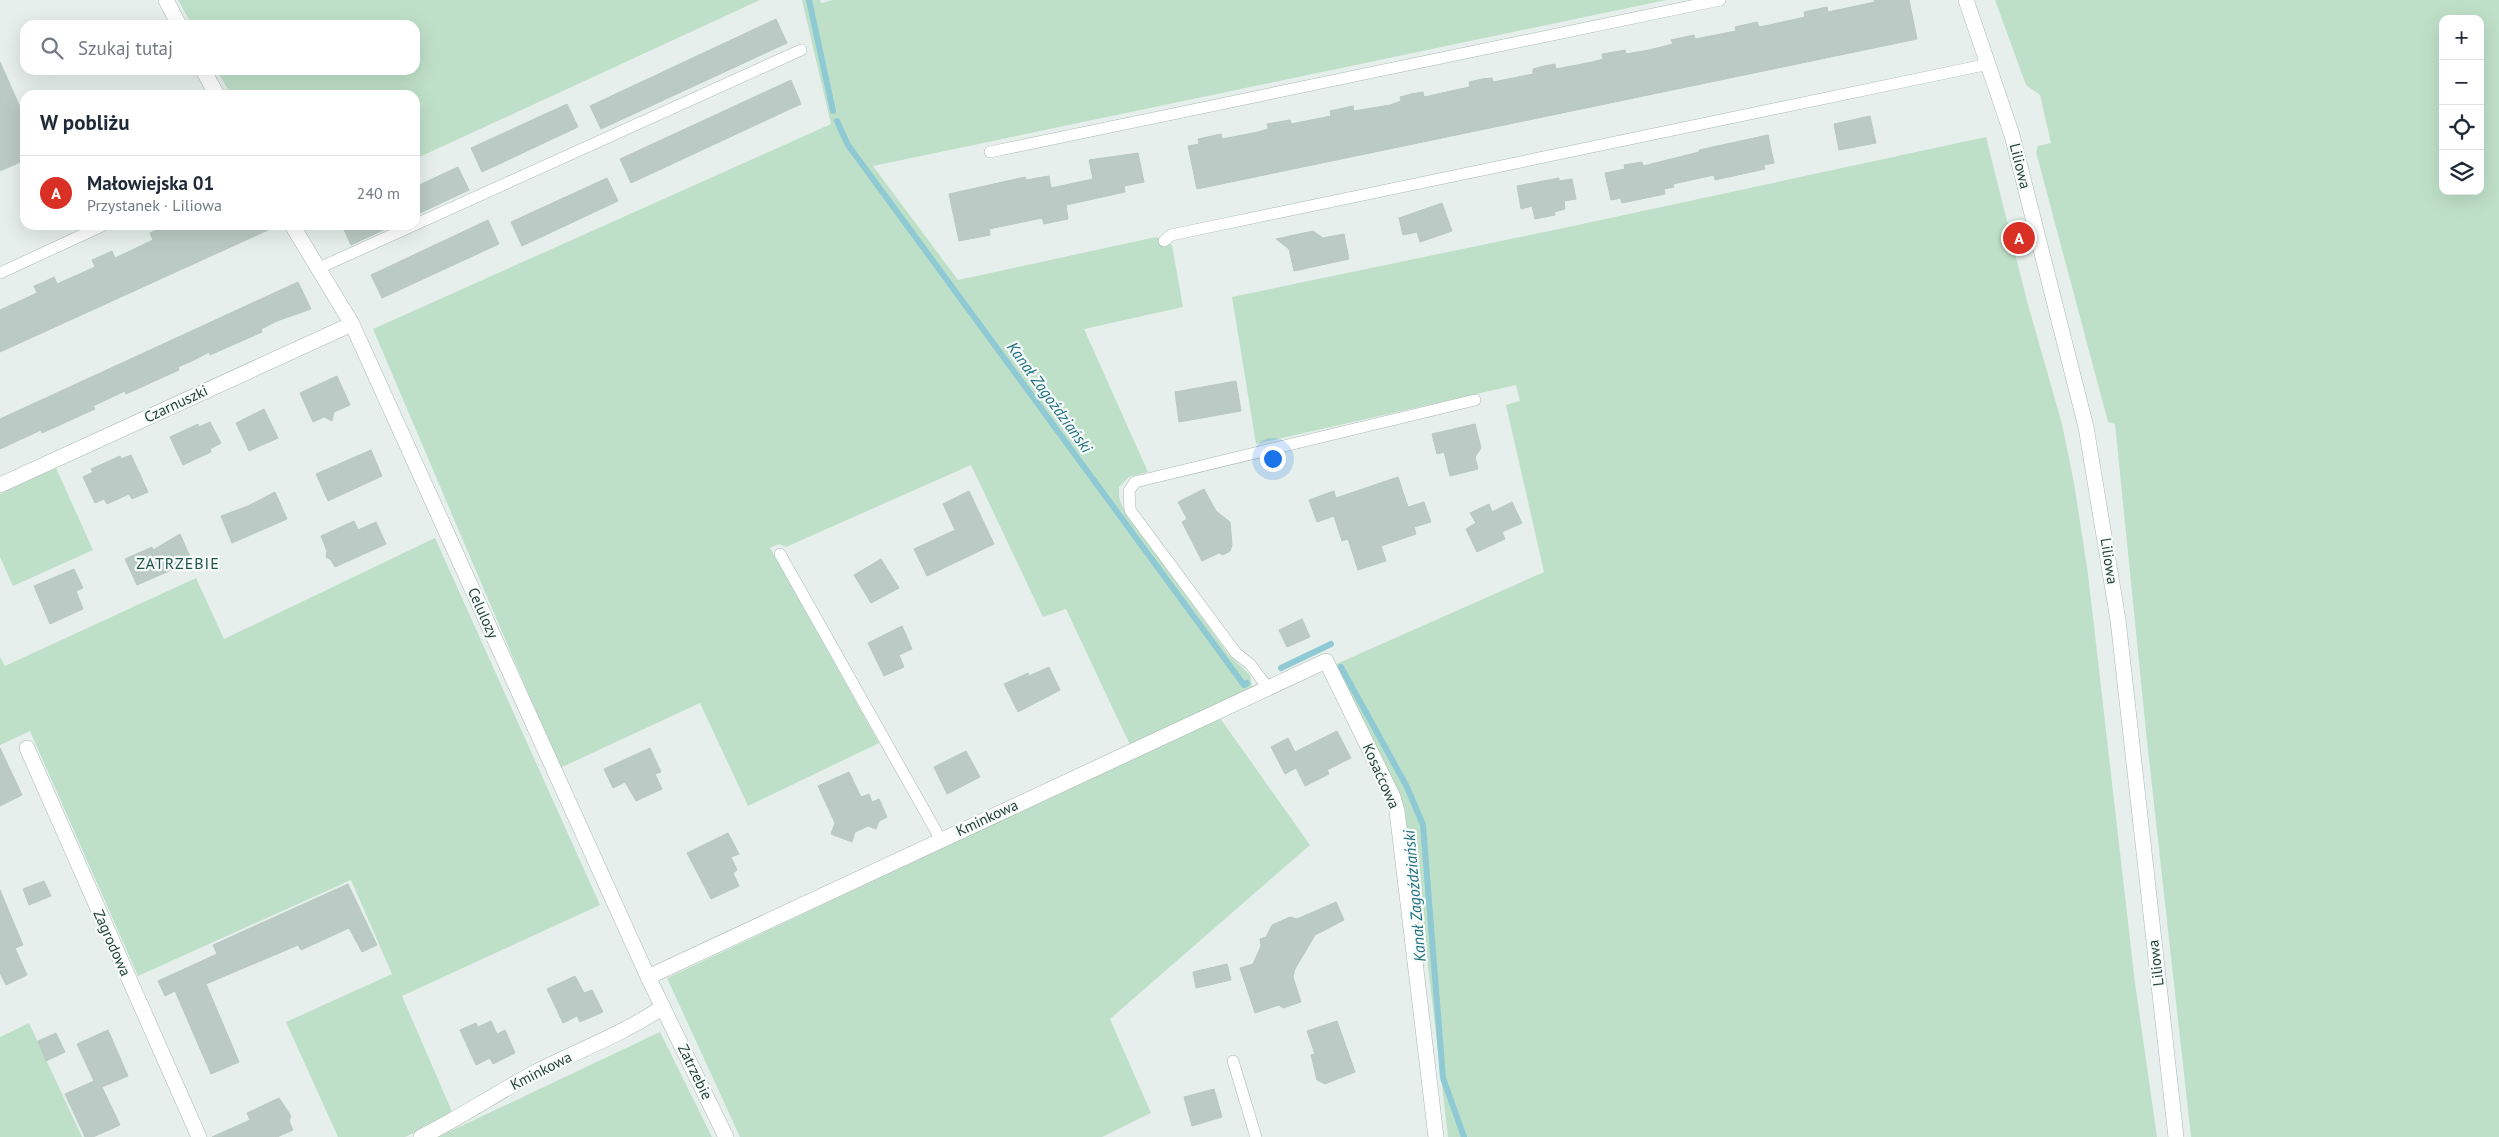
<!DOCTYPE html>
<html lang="pl">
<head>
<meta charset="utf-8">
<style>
	:root { --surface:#fff; --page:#f2f2f3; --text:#1f2937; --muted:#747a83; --line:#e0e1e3; --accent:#d93025 }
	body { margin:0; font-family:"PT Sans",sans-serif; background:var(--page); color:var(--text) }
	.controls { position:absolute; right:15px; top:15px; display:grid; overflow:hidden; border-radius:10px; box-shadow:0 5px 20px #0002 }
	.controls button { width:45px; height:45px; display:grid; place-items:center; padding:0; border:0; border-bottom:1px solid var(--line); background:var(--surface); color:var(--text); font:25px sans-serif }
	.you { position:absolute; left:1272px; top:458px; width:18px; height:18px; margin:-12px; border:4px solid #fff; border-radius:50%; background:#1a73e8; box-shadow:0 0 0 8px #1a73e833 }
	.badge { display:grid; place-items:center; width:32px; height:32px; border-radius:50%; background:var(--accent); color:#fff; font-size:16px; font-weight:700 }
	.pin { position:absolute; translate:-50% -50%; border:2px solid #fff; box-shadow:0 1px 5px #0006 }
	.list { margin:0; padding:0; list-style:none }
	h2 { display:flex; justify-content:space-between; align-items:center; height:65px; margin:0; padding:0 20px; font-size:21px }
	h2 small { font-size:16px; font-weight:400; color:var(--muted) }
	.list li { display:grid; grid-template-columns:32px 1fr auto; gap:15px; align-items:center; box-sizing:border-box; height:75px; padding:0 20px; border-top:1px solid var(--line) }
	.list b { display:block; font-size:19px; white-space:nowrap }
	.list p { margin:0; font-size:16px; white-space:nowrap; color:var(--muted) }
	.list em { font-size:16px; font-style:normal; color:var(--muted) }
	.icon { flex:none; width:28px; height:28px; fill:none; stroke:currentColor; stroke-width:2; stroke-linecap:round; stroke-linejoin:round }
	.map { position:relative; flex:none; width:2499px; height:1137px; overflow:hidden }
	.search { position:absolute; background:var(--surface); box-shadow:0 5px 20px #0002; left:20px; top:20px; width:400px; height:55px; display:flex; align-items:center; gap:12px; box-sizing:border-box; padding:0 18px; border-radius:15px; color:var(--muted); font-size:19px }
	.panel { position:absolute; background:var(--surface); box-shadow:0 5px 20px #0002; left:20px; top:90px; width:400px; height:140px; border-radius:15px }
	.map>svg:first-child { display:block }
	.green { fill:#bfe0c8; fill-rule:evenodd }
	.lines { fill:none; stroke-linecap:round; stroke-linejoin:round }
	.stream { stroke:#8ec9d4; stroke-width:6 }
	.building { fill:#bbcac4; stroke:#b8c9c2 }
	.lane-casing { stroke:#a8b8b2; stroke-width:12 }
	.street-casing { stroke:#a8b8b2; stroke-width:16 }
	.lane { stroke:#fff; stroke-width:11 }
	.street { stroke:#fff; stroke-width:15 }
	.labels { text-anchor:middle; stroke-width:4.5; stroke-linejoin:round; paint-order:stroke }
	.street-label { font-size:15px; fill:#24423a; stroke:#f7fbf9 }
	.water-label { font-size:16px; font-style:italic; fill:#1c6f80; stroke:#f7fbf9 }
	.neighbourhood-label { font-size:16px; letter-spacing:1px; fill:#1f5548; stroke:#f7fbf9 }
</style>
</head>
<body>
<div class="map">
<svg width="2499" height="1137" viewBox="0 0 2499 1137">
	<rect width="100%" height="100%" fill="#e6efeb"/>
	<path class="green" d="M178 0H760L415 159V95H231L217 70H415V25H192Z
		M802 0H820L821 3 833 0H1666L873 166 958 280 1156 237 1172 245 1183 307 1084 329 1148 472 1129 477 1119 487V497L1122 506 1229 655 1250 675 1252 687 1130 745 1066 609 1043 617 971 465 786 547 779 544 770 548 879 743 748 806 700 703 560 768 373 329 831 124Z
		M1995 0H2499V1137H2191L2147 741 2115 424 2108 422 2036 152 2038 146 2051 143 2040 95 2026 85ZM2443 19H2480V191H2443Z
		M1986 137 2027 301 2062 424 2074 483 2088 574 2135 983 2157 1137H1448L1425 941 1403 805 1332 666 1544 572 1506 405 1520 401 1516 385 1256 444 1232 297 1573 226Z
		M56 468 93 550 13 586 0 557V494Z
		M435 538 600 905 402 996 453 1114 405 1137H338L286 1022 392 974 351 880 138 976 30 731 0 745V657L5 666 196 578 224 639Z
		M1220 718 1310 845 1110 1019 1151 1113 1102 1137H740L667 978Z
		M29 1023 82 1137H0V1037Z
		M660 1032 712 1137H438Z"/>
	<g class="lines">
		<path class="stream" d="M809 0 833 111
			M837 121 848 145 1244 685 1247 683
			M1341 667 1407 787 1423 825 1443 1078 1464 1137
			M1281 668 1331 644"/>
	</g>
	<path class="building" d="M1874 0H1909L1917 39 1197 189 1188 146 1199 144 1198 139 1221 134 1222 139 1258 132 1268 129 1267 124 1290 120 1291 124 1331 116 1330 111 1353 106 1354 111 1390 105 1401 101 1400 97 1411 94 1423 92 1424 97 1460 89 1470 87 1469 82 1482 79 1492 78 1493 82 1533 74V69L1544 66 1555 64 1556 69 1592 62 1603 59 1602 54 1614 52 1625 50 1626 54 1649 50 1673 44 1671 40 1694 35 1695 39 1736 31 1735 27 1757 22 1759 27 1769 25 1805 17 1804 12 1827 7 1828 12 1875 2Z
		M776 19 787 43 601 129 590 106Z
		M0 62 20 107 25 105V160L0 171Z
		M791 80 801 104 631 183 620 159Z
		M567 104 578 127 482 172 471 148Z
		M1870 116 1876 143 1839 150 1834 124Z
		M1768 135 1774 163 1764 165 1765 169 1715 180 1714 175 1673 184 1674 187 1664 189 1665 194 1622 203 1621 198 1611 200 1605 173 1625 169 1624 165 1642 162 1643 166 1699 152V150Z
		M1138 153 1144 182 1124 186 1125 192 1066 205 1068 219 1044 224 1042 218 989 229 990 235 959 241 949 194 1025 177 1026 180 1049 176 1051 188 1093 179 1089 160Z
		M458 167 469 190 420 213 415 202V187Z
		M607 178 618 201 522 246 511 222Z
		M1559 178V181L1572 179 1576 199 1564 201 1565 209 1554 212 1555 215 1535 219 1532 206 1521 209 1517 186Z
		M1442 203 1452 231 1420 242 1417 232 1403 235 1399 218Z
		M488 220 499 244 382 298 371 275Z
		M168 225H279L0 352V310L37 293 34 286 44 282 54 277 57 284 95 267 92 260 112 251 115 258 153 240 150 233Z
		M342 225H394L351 245Z
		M1313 231 1323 238 1344 234 1349 259 1294 271 1289 249 1276 239Z
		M298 282 311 309 277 321 261 329 262 332 210 355 209 352 194 360 178 367 179 370 126 394 125 391 93 406 95 409 42 433 41 430 0 449V419Z
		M337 376 350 405 334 412 332 421 324 417 313 422 300 393Z
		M1236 381 1241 411 1179 422 1175 392Z
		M264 409 278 438 249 451 236 423Z
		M210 422 221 443 210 449 211 452 183 465 170 437 198 424 199 427Z
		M1475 424 1481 448 1475 457 1478 469 1450 476 1444 452 1437 454 1432 434Z
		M371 450 382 476 328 501 316 474Z
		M131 455 148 492 132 499 129 494 107 504 104 499 95 503 83 477 93 472 91 469 107 462 120 456 121 459Z
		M1398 477 1408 507 1424 502 1431 522 1414 527 1416 534 1381 546 1386 561 1358 570 1348 539 1342 541 1334 516 1317 522 1309 500 1334 491 1336 498Z
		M1204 489 1216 511 1230 522 1232 545 1230 551 1223 555 1219 553 1202 561 1182 522 1187 519 1178 502Z
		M969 491 994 544 927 576 914 549 955 530 943 504Z
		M275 492 287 519 232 543 221 516 248 506Z
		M1512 502 1522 523 1502 532 1505 539 1477 552 1466 529 1476 523 1470 513 1489 504 1492 512Z
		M354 521 358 530 376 522 386 544 335 567 331 560 326 557 327 551 321 536Z
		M180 534 192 561 137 585 125 559 152 547 153 550Z
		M881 559 899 588 871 603 854 575Z
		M74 569 83 588 76 591 83 609 50 624 34 586Z
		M1302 619 1310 637 1287 647 1279 630Z
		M902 626 912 649 899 655 904 667 884 676 868 643Z
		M1049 667 1060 690 1018 712 1004 684 1028 673 1029 676Z
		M1337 731 1351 758 1327 770 1329 774 1305 786 1296 768 1285 774 1271 747 1288 738 1295 752Z
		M0 748 22 795 0 806Z
		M650 748 661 772 655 774 662 789 636 801 625 782 613 788 604 769Z
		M966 751 980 777 947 794 934 767Z
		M849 772 861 797 869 794 872 802 879 799 887 817 879 821 876 829 868 826 855 832 852 842 831 834 835 823 818 786Z
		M728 833 739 854 731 857 737 870 733 873 739 886 711 899 687 853Z
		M44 881 51 896 29 905 23 889Z
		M348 884 377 945 362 952 349 928 301 950 298 945 206 984 239 1062 211 1074 175 991 165 996 158 981 217 954 213 945Z
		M0 890 23 945 15 948 27 975 6 985 0 973Z
		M1336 902 1344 920 1315 935 1295 969 1293 977 1301 1002 1283 1008 1279 1005 1255 1013 1240 968 1253 964 1261 946 1260 939 1266 937 1272 925 1290 917 1297 919Z
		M1227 964 1231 980 1196 988 1193 972Z
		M575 976 584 993 592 990 603 1012 580 1022 577 1016 563 1023 547 989Z
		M491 1021 497 1034 505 1030 515 1053 493 1064 490 1058 476 1065 460 1030 476 1023 478 1027Z
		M1337 1021 1355 1072 1325 1084 1317 1080 1311 1055 1315 1054 1307 1031Z
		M108 1030 128 1076 102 1087 120 1125 93 1137H85L65 1094 94 1081 77 1044Z
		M56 1033 65 1052 46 1061 38 1041Z
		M1214 1089 1222 1117 1192 1126 1184 1097Z
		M279 1098 291 1116 289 1121 293 1130 277 1137H212L250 1120 247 1113Z"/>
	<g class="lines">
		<g class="lane-casing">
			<path id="lane" d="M990 152 1720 0
				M1164 241 1171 235 1989 64
				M319 268 801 50
				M0 273 104 225
				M780 554 941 840
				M1268 688 1250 664 1236 653 1130 510 1129 491 1135 482 1475 400
				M1233 1061 1256 1137"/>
		</g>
		<g class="street-casing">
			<path id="street" d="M166 0 179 25
				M1966 0 2012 135 2086 427 2118 620 2176 1137
				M203 70 217 95
				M292 225 352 324 648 977 726 1137
				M0 485 352 324
				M27 748 199 1137
				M648 977 1326 661 1393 797 1397 811 1436 1137
				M421 1137C460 1118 496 1093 534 1073 577 1051 623 1034 663 1007"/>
		</g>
		<use href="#lane" class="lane"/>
		<use href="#street" class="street"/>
	</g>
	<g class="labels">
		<g class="street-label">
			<text transform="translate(2020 166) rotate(76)" y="5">Liliowa</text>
			<text transform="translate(176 404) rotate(-25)" y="5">Czarnuszki</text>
			<text transform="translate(2109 561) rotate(81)" y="5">Liliowa</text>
			<text transform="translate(483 613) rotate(66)" y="5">Celulozy</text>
			<text transform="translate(1381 776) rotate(66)" y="5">Kosaćcowa</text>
			<text transform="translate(987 818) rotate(-25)" y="5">Kminkowa</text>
			<text transform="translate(112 943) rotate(66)" y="5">Zagrodowa</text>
			<text transform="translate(2156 963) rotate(-97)" y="5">Liliowa</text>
			<text transform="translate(541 1071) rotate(-27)" y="5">Kminkowa</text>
			<text transform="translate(695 1072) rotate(64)" y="5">Zatrzebie</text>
		</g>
		<g class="water-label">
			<text transform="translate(1050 397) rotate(54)" y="6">Kanał Zagoździański</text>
			<text transform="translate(1414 896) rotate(-95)" y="6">Kanał Zagoździański</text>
		</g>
		<g class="neighbourhood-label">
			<text x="178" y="569">ZATRZEBIE</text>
		</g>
	</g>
</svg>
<div class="controls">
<button>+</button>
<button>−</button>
<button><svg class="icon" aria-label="locate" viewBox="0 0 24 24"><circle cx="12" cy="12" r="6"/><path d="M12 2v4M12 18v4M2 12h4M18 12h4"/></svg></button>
<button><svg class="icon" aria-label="layers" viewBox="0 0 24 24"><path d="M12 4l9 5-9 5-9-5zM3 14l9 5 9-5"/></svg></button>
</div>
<div class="you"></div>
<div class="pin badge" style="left:2019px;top:238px">A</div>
<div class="search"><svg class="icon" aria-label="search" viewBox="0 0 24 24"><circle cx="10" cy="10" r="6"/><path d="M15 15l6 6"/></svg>Szukaj tutaj</div>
<section class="panel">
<h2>W pobliżu<small></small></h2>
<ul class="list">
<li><span class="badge">A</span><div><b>Małowiejska 01</b><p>Przystanek · Liliowa</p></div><em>240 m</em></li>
</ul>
</section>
</div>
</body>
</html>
